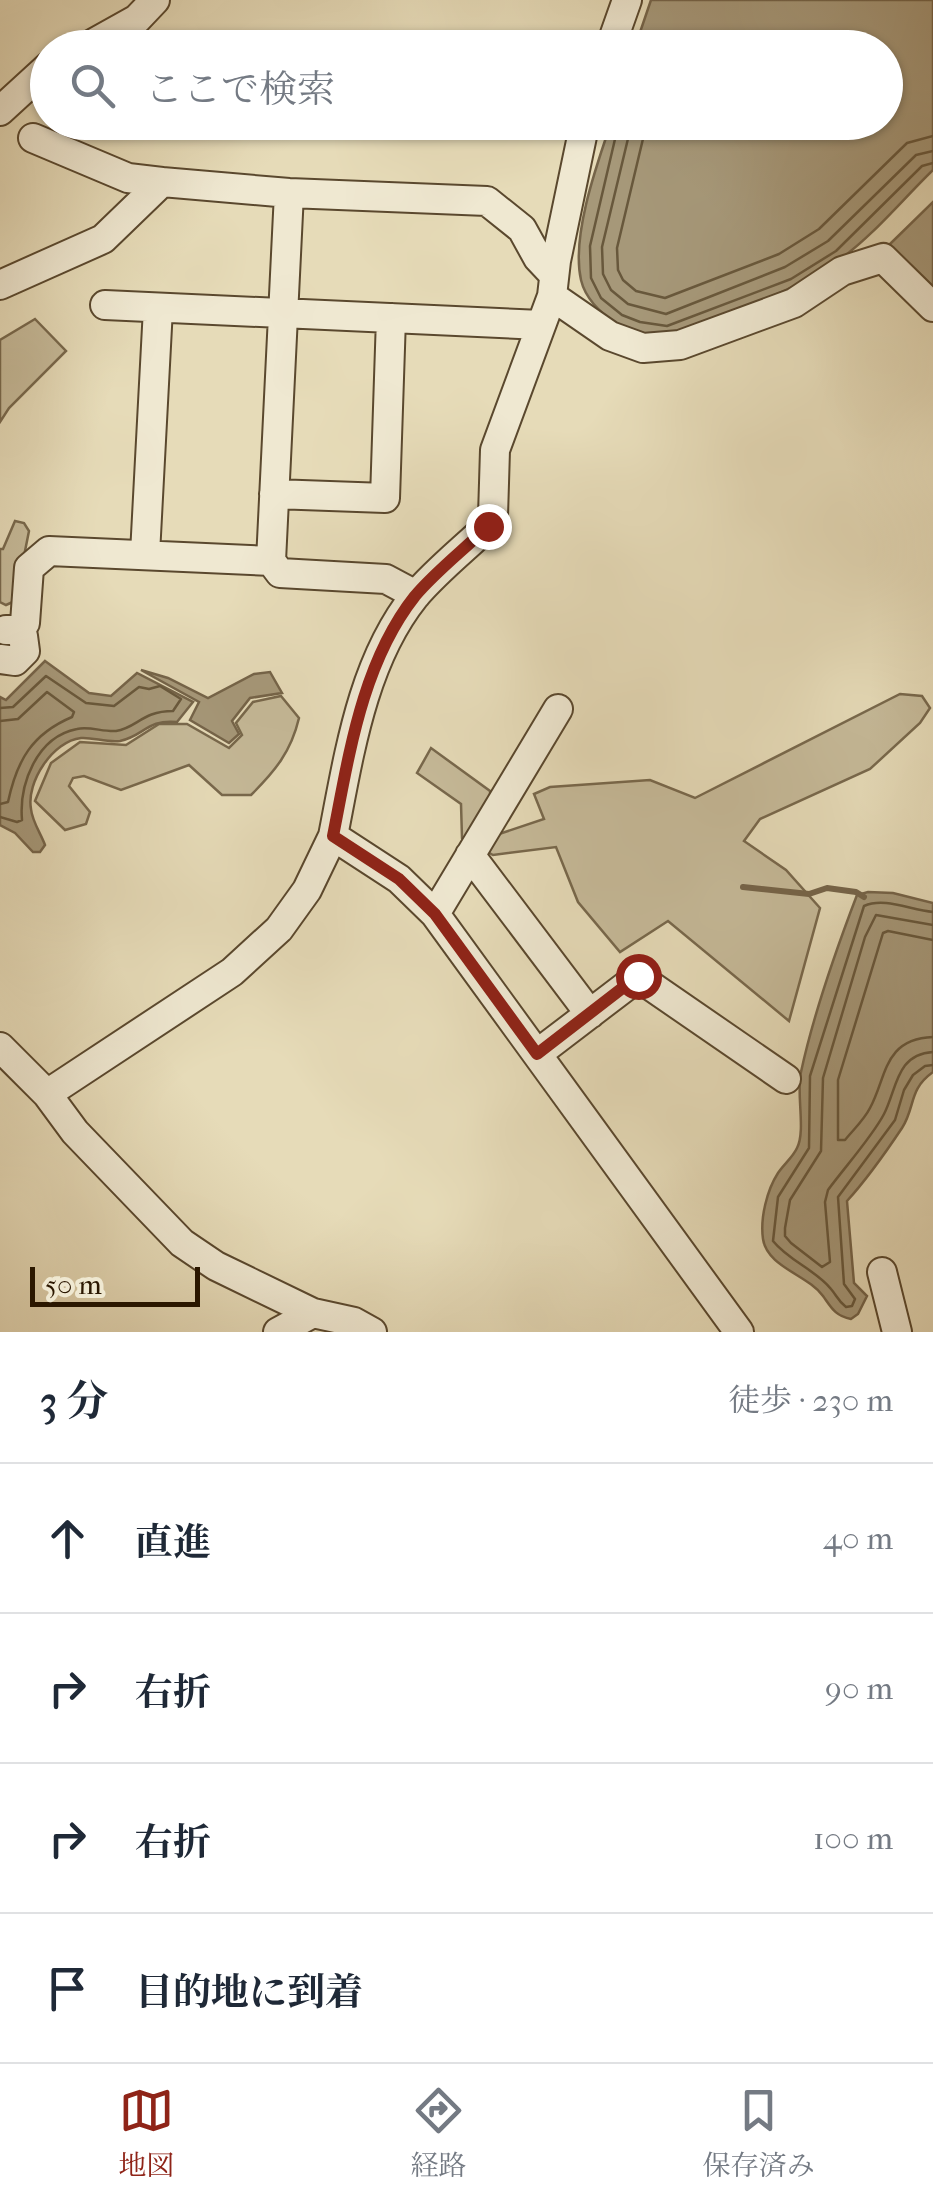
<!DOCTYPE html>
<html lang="ja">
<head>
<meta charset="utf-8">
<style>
	:root { --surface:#fff; --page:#f6f6f7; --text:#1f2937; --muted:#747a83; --line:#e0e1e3; --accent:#8f2418 }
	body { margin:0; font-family:"IM FELL French Canon","Noto Serif JP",serif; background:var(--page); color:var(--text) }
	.scale { position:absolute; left:30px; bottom:25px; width:170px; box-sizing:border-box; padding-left:10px; border:5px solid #2b1700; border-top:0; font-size:28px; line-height:35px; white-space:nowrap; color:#2b1700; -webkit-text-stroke:8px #efe8d1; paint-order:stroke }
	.stop { position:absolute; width:30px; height:30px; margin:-22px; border:8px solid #8f2418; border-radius:50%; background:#fff }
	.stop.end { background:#8f2418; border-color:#fff; box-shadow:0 2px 10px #0008 }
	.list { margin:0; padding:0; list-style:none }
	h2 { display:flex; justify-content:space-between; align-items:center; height:130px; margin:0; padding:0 40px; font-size:42px }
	h2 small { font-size:32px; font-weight:400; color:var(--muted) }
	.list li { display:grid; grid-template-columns:65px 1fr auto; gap:30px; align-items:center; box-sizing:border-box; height:150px; padding:0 40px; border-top:2px solid var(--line) }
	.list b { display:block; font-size:38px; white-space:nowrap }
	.list em { font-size:32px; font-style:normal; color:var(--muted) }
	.icon { flex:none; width:55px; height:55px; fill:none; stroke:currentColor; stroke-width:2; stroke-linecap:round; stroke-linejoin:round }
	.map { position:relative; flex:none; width:933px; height:1332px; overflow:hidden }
	.search { position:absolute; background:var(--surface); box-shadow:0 2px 8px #0004; left:30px; right:30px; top:30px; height:110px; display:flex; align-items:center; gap:25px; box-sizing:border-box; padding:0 35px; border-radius:55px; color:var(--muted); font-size:38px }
	.sheet { height:730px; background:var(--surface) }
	nav { display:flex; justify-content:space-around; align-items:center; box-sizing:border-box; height:140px; border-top:2px solid var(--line); background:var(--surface); font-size:28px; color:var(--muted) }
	nav a { display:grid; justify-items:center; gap:5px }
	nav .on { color:var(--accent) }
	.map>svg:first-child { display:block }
	.green { fill:#c6ba99; stroke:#78684c; stroke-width:2.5 }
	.water { fill:#a69879; stroke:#756449; stroke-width:2.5 }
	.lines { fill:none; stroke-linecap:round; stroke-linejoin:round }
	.shore { stroke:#68583c; stroke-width:2.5 }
	.stream { stroke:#756449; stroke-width:6 }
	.street-casing { stroke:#5a482e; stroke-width:32 }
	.street { stroke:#efe8d1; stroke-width:28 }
	.route { stroke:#8f2418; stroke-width:12 }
</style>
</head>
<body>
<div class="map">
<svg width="933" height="1332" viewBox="0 0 933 1332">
	<rect width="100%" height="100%" fill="#e6dbb8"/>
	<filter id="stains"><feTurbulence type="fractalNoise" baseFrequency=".002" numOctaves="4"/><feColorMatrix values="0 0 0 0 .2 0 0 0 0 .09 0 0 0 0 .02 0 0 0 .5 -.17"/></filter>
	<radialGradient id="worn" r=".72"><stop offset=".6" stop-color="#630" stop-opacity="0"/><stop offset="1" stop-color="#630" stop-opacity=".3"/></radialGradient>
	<path class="green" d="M35 319 66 351 9 408 0 422V340Z
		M15 521 24 523 29 531 15 601 6 605 0 602V549H3Z
		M900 694 922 696 930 708 920 723 870 769 760 819 744 841 786 870 820 908 789 1021 668 921 620 952 578 902 556 847 493 855 462 838 461 804 417 773 431 748 490 791 493 836 544 819 534 794 550 787 650 780 695 798Z
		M281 696 299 718C291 752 275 771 251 795H222L189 765 121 790 84 776 73 778 69 786 90 812 86 824 65 830 35 801 51 763 80 742 126 745 159 724H187L229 748 242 735 236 723 253 702Z"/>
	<path class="water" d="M651 0H933V170C903 199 873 236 839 260 801 287 758 302 715 319 701 325 686 334 672 336 637 342 589 314 581 280 571 236 597 164 611 123L886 122V48L635 47Z
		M933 202V294L892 254 890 244Z
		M45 661 89 693 111 696 137 673 193 702 177 722C147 719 144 736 120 741 107 743 93 737 81 738 53 741 26 782 31 809 32 821 41 834 45 845L40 852H33L15 833 0 825V697L6 700Z
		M141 670 168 678 208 698 254 674 270 672 282 693 250 698 232 721 239 734 229 743 190 720 199 702Z
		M868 892 893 893 933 903V1072C908 1090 916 1106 902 1128 886 1152 867 1179 847 1201L854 1283 867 1296 858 1314 851 1319C835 1316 831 1307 823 1296 808 1275 767 1267 763 1239 760 1218 767 1190 778 1173 784 1164 793 1157 797 1148 806 1131 796 1093 801 1072 813 1016 836 950 857 895Z"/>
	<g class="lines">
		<path class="shore" d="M619 122 590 246 591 278 601 298 622 315 640 322 667 326 791 279 836 251 922 166 933 163
			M632 122 602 247 603 274 611 290 628 304 666 314 785 267 828 241 916 155 933 151
			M647 122 617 248 618 270 623 280 636 291 665 298 779 254 819 229 907 143 933 136
			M0 708 13 707 46 676 86 703 114 706 139 687 149 689 160 686 181 699 173 711C142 711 137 728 116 731 103 732 89 726 77 729 36 737 19 785 22 820L17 822 0 817
			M0 721 18 719 47 692 74 712 72 717C32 734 17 760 8 802L0 804
			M933 912C910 910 885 897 864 906L810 1076 809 1148 778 1197 773 1241C789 1261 816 1270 831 1289 837 1296 838 1301 846 1307L852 1306 855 1299 844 1284 838 1197 895 1120 904 1090 913 1075 925 1066 933 1065
			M933 925 876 915 865 937 823 1078 821 1151 790 1200 785 1228V1236L791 1243 822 1267 830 1262 825 1202 828 1190C844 1168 872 1137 884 1114 897 1089 896 1054 933 1052
			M933 940 888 931 883 933 838 1080V1140H845C853 1130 864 1120 870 1108 887 1077 883 1039 933 1037"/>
		<path class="stream" d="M743 887 809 894 827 888 856 892 864 897"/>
		<g class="street-casing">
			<path id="street" d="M85 48 137 19 155 0
				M610 48 627 0
				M0 111 48 67
				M585 122 556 261 552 296 495 450 493 516 488 526C464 549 436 571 415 596 362 662 349 755 333 836L399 879 435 914 739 1332
				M33 138 128 178 162 182
				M0 285 103 239 162 182 289 193 487 201 522 229 538 258 554 275
				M552 296 610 336 643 348 680 345 794 303 842 271 883 258 933 307
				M105 305 541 325
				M274 494 385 498 391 318
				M145 554 158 308
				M271 561 289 193
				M19 632 25 623 29 568 49 551 271 561 280 573 386 579 416 595
				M0 659 15 661 25 651 23 636 14 630H6
				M470 855 590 1014
				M435 914 558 709
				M0 1047 47 1094 75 1132 182 1243 216 1266 313 1313
				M537 1054 638 977 786 1079
				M47 1094 232 972 279 929 307 890 333 836
				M882 1272 897 1332
				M278 1332 313 1313 354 1322 372 1332"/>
		</g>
		<use href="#street" class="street"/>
	</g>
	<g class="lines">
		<path class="route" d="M488 526C465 549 436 571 415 596 362 663 349 755 333 836L399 879 435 914 537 1054 638 976"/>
	</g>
	<rect width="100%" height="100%" filter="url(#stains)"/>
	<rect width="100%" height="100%" fill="url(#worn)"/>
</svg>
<div class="scale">50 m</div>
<div class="stop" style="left:638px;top:976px"></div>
<div class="stop end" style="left:488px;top:526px"></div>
<div class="search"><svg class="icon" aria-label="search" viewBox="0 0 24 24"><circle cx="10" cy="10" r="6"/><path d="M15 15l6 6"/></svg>ここで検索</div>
</div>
<section class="sheet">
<h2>3 分<small>徒歩 · 230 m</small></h2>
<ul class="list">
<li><svg class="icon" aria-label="ahead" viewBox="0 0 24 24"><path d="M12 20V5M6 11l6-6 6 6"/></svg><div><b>直進</b></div><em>40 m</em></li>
<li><svg class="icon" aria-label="right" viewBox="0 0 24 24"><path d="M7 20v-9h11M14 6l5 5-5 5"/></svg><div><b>右折</b></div><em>90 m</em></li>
<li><svg class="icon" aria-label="right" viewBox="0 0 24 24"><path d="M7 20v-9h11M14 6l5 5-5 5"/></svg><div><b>右折</b></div><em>100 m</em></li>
<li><svg class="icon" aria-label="arrive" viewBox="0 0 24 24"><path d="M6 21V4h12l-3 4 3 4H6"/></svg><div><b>目的地に到着</b></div></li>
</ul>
</section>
<nav>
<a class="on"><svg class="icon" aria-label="map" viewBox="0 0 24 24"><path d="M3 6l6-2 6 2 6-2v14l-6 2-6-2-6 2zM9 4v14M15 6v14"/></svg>地図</a>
<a><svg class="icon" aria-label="directions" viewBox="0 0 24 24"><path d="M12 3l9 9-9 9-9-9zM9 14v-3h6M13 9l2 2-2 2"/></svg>経路</a>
<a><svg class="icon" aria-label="saved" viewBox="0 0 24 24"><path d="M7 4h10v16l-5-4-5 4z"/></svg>保存済み</a>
</nav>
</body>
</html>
